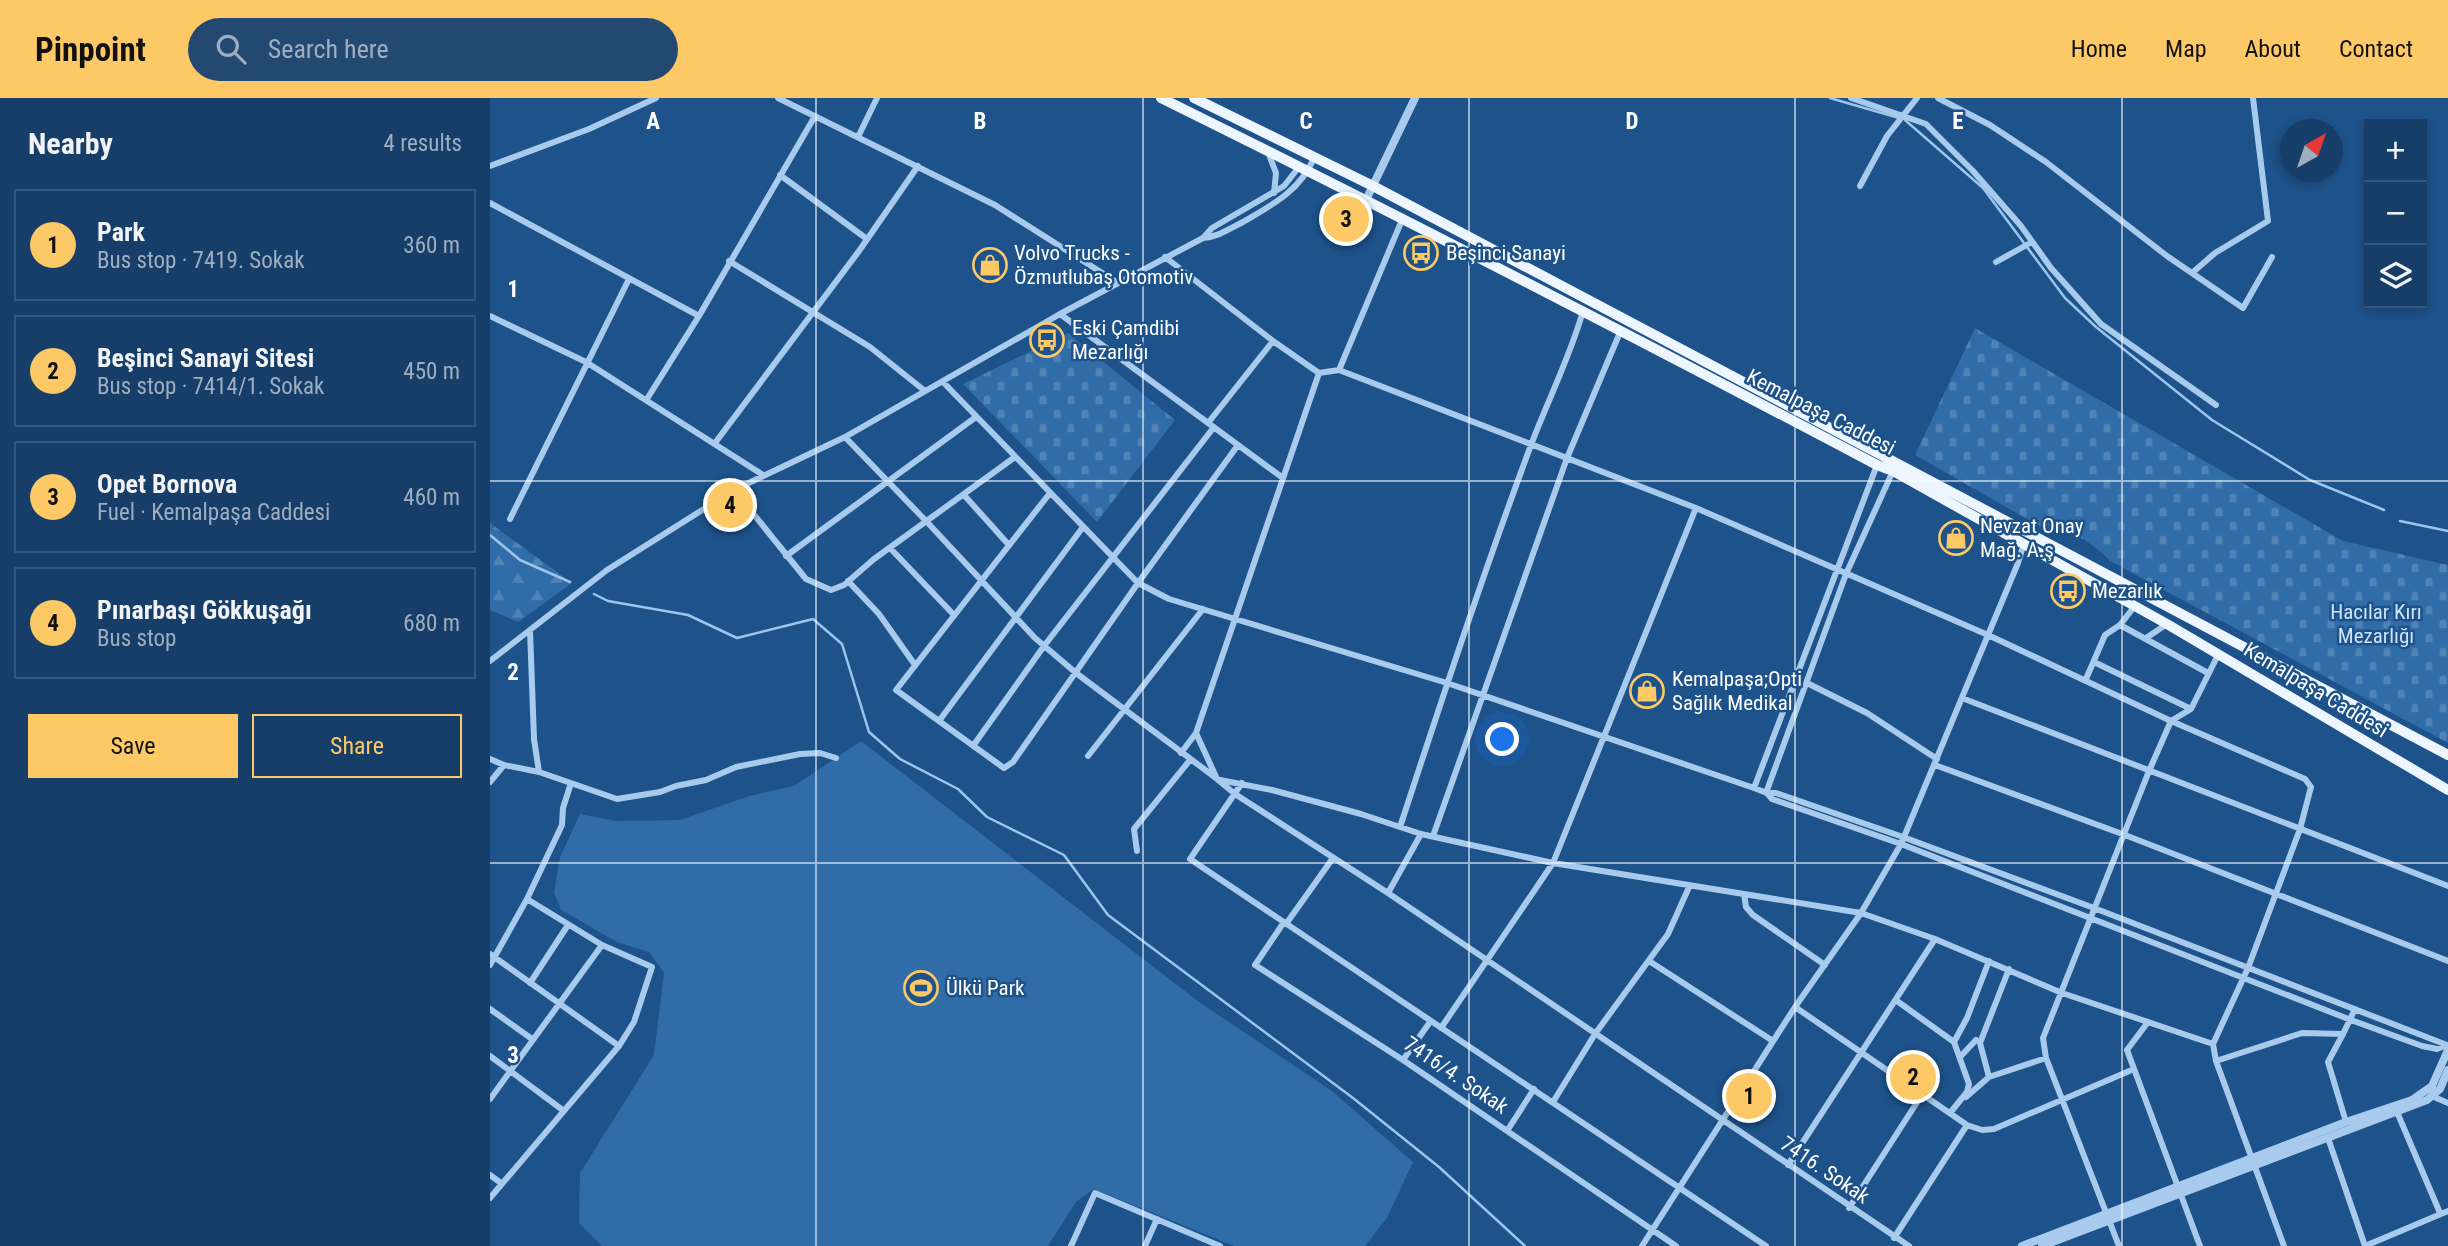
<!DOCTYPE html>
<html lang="en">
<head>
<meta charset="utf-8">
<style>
	:root { --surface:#163e68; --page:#234971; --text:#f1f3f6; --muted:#9eaec0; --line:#35577c; --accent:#fcc966 }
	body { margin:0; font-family:"Roboto Condensed",sans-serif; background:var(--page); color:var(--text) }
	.controls { position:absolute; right:21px; top:21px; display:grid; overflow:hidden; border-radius:0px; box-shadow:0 4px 10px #0003 }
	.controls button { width:63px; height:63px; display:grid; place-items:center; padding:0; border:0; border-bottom:2px solid var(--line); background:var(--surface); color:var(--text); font:35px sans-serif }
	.compass { position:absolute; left:1790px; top:21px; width:63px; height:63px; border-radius:50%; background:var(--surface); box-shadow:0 4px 10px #0003; rotate:40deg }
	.you { position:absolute; left:1013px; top:642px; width:24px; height:24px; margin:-18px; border:5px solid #fff; border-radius:50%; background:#1a73e8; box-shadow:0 0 0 10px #1a73e833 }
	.badge { display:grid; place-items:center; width:46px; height:46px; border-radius:50%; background:var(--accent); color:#111; font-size:23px; font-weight:700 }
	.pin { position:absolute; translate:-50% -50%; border:4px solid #fff; box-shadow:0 2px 7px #0006 }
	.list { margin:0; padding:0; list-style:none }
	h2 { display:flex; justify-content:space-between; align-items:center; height:91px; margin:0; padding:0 28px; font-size:30px }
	h2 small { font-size:23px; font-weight:400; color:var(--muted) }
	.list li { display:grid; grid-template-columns:46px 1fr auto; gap:21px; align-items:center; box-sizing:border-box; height:112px; margin:0 14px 14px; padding:0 14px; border:2px solid var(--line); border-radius:0px }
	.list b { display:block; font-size:26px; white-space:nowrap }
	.list p { margin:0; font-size:23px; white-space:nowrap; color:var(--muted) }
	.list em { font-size:23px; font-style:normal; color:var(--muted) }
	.actions { display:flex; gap:14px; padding:21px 28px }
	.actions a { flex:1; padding:16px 0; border:2px solid var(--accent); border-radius:0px; text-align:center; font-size:24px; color:var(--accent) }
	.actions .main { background:var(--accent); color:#111 }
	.icon { flex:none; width:38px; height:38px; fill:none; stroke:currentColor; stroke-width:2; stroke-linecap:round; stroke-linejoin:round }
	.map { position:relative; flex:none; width:1958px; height:1148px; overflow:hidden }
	header { display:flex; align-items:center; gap:42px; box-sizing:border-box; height:98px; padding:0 35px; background:var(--accent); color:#111 }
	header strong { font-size:33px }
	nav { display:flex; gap:38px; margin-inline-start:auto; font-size:24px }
	.search { width:490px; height:63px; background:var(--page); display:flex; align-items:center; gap:18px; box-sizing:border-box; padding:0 24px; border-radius:38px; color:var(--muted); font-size:26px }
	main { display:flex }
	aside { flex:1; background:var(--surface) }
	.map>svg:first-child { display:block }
	.forest { fill:url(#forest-firs) }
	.cemetery { fill:url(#cemetery-stones) }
	.green { fill:#306ca8 }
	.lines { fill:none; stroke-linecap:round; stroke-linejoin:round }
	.stream { stroke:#9bc5ee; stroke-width:2.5 }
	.minor { stroke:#a8caec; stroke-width:6 }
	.tertiary { stroke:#a8caec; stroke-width:8 }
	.primary { stroke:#edf5ff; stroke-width:10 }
	.grid { fill:none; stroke:#fff; stroke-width:2; stroke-opacity:0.55 }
	.labels { text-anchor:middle; stroke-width:5; stroke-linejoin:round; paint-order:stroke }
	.poi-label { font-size:21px; fill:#fff; stroke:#1d528a; text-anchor:start }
	.street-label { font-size:21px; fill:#fff; stroke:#1d528a }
	.park-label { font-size:21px; fill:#cde3f9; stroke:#1d528a }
	.grid-label { font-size:23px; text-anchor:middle; font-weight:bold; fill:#fff; stroke:#1d528a; stroke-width:5; stroke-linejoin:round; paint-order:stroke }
</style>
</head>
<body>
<header>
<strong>Pinpoint</strong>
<div class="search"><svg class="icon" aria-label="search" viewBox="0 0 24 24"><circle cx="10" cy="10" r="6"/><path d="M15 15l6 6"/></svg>Search here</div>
<nav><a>Home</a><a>Map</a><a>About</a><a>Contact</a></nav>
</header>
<main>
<aside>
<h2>Nearby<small>4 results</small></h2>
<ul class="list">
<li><span class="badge">1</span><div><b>Park</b><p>Bus stop · 7419. Sokak</p></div><em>360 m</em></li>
<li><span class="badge">2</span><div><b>Beşinci Sanayi Sitesi</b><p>Bus stop · 7414/1. Sokak</p></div><em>450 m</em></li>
<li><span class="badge">3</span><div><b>Opet Bornova</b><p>Fuel · Kemalpaşa Caddesi</p></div><em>460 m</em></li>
<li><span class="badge">4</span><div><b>Pınarbaşı Gökkuşağı</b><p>Bus stop</p></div><em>680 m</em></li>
</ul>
<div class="actions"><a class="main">Save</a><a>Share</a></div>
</aside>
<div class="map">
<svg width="1958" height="1148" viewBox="0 0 1958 1148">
	<defs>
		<pattern id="forest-firs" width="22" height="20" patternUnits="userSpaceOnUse" patternTransform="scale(1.75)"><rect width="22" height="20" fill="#306ca8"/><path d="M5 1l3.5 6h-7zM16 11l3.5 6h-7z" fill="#4f82b5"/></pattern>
		<pattern id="cemetery-stones" width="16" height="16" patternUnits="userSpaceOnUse" patternTransform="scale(1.75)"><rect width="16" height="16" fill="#306ca8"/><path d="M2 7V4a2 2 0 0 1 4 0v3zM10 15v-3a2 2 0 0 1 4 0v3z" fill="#4f82b5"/></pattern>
	</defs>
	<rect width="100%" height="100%" fill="#1d528a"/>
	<path class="forest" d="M0 425 82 485 28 524 0 512Z"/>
	<path class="cemetery" d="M1485 230 1853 443 1958 467V645L1620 463C1612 453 1584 433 1572 432 1559 431 1556 431 1544 425L1425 357Z
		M578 235 685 322 607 424 473 286Z"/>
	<path class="green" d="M371 643 709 904 842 993 923 1064 897 1120 875 1148H744L604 1091 586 1104 558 1148H112L89 1125 90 1075 164 957 174 875 159 854 127 844 71 812 64 795 70 759 90 716 126 723 190 722 259 698 304 688Z"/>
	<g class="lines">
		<path class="stream" d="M1340 0 1409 20
			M1415 22 1493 90 1575 200 1606 229 1722 322 1820 382 1894 412
			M1910 423 1958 433
			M0 437 30 462 80 484
			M104 496 118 503 198 517 247 540 323 521 352 546 379 634 410 661 468 691 497 719 574 757 618 817 863 1000 949 1069 1035 1148"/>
		<path class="minor" d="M288 0 505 107 628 185
			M1361 0 1436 26 1483 73 1531 128 1561 170 1611 226 1726 307
			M1448 0 1500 27 1556 64 1677 158 1753 210 1782 159
			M368 39 387 0
			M778 54 786 75 784 95
			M0 68 99 31 166 0
			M290 77 377 141
			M1370 88 1397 38 1427 0
			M0 105 209 218
			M713 140C728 139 739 131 753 124 782 107 810 93 824 60
			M675 159 783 243 829 275
			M239 163 380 249 435 293
			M1506 164 1542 144
			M1702 175 1725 155 1778 123 1763 0
			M570 216 793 380
			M0 218 96 264 273 377
			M849 272 912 122
			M453 284 648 485 679 501 957 585 1264 690 1277 695 1282 701 1411 746 1861 922 1932 948 1947 951 1957 947
			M157 301 209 218 325 18
			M718 325 783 243
			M355 339 437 424 545 540 586 575 726 680
			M225 345 369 153 428 68
			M244 392 316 481 341 492 354 487 384 461 525 359
			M560 395 406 592 514 670 523 664 648 485 748 347
			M474 397 518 446
			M20 421 139 181
			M400 450 464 517
			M296 458 486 319
			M358 483 389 516 425 567
			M1630 527 1718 575
			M40 532 44 641 49 674
			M1656 540 1677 526
			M0 563 117 472 244 392 355 339 570 216 713 140 722 130 794 88 809 69
			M1604 564 1701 611
			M1596 581 1615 537 1630 527 1644 509
			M1317 585 1377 615 1447 661
			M1472 600 1958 788
			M449 623 593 429
			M483 648 554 548 724 329
			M691 655 706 635
			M598 658 713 511
			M0 661 14 667 49 674 127 701 170 694 186 688 216 682 246 669 310 656 330 655 346 660
			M1445 667 1635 737 1958 863
			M730 682 782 692 871 716 931 736 1063 765 1371 815 1445 841 1572 895 1723 946
			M0 684 14 667
			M752 685 700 761 1276 1148
			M1264 690 1387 367
			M1276 695 1356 476 1403 373
			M1277 695H1286L1413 739 1604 810 1957 947
			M910 729C952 601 994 473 1041 347 1058 302 1080 259 1093 213
			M943 738 1077 360 1131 232
			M647 753 644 731 700 662
			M898 795 931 736
			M1254 796 1256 809 1263 817 1335 867
			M794 824 765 867 913 962 1186 1148
			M796 826 843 760
			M0 856 129 948
			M1159 863 1283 943
			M0 867 37 801 72 727 73 710 81 685
			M40 885 78 827
			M1407 903 1464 944
			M1305 909 1477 1027 1492 1032 1504 1031 1644 971
			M0 911 42 941
			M1658 924 1637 952 1710 1148
			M951 930 1063 765 1206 410
			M1853 936 1838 964 1856 1024
			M0 958 74 1013
			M1470 959 1486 942
			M913 962 940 924
			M1726 963 1812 935 1853 936 1865 911
			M1499 979 1556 960
			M1476 999 1499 979 1490 945 1519 871
			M1944 999 1958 1005
			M0 1001 112 847
			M1063 1004 1105 936 1178 836 1200 787
			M1907 1014 1950 1115
			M1460 1015 1477 994 1479 986 1464 944 1477 920 1499 863
			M1017 1033 1044 991
			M1838 1040 1875 1148
			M1298 1067 1445 841
			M0 1077 11 1085
			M0 1100 129 948 144 924 162 869 112 847 37 801
			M1359 1110 1433 995
			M1404 1140 1477 1027
			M581 1148 605 1095 730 1148
			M655 1148 667 1121
			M1152 1148 1305 909 1371 815 1411 746 1528 465 1534 445
			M1419 1148 898 795 745 696 727 681 706 635 829 275 849 272 1206 410 1498 537 1681 623 1815 681 1821 689 1810 731 1758 870 1723 946 1726 963 1794 1148
			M1629 1148 1556 960 1553 940 1659 673 1681 623 1701 611 1728 557
			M1875 1148 1958 1113"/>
		<path class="tertiary" d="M876 102 925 0
			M1532 1148 1856 1024 1922 1002 1942 988 1958 952
			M1552 1148 1937 1002 1950 991 1958 972"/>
		<path class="primary" d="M671 0C912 119 1150 242 1387 367L1403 373 1677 526 1958 692
			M704 0 883 88 1958 657"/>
	</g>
	<path class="grid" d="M326 0V1148M653 0V1148M979 0V1148M1305 0V1148M1632 0V1148M0 383H1958M0 765H1958"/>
	<defs>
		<g id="bus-ring" transform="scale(1.75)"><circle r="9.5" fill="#1d528a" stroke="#fcc966" stroke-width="1.5"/><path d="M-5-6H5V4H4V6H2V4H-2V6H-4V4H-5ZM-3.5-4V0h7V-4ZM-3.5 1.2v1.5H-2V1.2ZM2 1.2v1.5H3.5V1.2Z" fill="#fcc966"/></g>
		<g id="shop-ring" transform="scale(1.75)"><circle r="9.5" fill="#1d528a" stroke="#fcc966" stroke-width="1.5"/><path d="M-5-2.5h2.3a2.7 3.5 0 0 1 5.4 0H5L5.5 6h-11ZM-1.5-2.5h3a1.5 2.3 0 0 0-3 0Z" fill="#fcc966"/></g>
		<g id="stadium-ring" transform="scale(1.75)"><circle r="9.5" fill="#1d528a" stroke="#fcc966" stroke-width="1.5"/><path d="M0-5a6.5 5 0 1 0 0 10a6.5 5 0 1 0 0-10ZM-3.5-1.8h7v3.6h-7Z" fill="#fcc966"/></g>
	</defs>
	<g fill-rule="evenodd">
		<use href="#bus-ring" x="931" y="155"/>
		<use href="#shop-ring" x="500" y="167"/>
		<use href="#bus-ring" x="557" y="242"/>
		<use href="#shop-ring" x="1466" y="440"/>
		<use href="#bus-ring" x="1578" y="493"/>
		<use href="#shop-ring" x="1157" y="593"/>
		<use href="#stadium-ring" x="431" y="890"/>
	</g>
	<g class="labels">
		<g class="poi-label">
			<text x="524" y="162">Volvo Trucks -<tspan x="524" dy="24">Özmutlubaş Otomotiv</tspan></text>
			<text x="956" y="162">Beşinci Sanayi</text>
			<text x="582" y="237">Eski Çamdibi<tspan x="582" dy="24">Mezarlığı</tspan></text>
			<text x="1490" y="435">Nevzat Onay<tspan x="1490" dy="24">Mağ. A.ş</tspan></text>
			<text x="1602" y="500">Mezarlık</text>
			<text x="1182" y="588">Kemalpaşa;Opti<tspan x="1182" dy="24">Sağlık Medikal</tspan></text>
			<text x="456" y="897">Ülkü Park</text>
		</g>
		<g class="street-label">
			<text transform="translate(1331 314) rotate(27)" y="7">Kemalpaşa Caddesi</text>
			<text transform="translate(1826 592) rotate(31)" y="7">Kemalpaşa Caddesi</text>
			<text transform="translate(966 977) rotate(34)" y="7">7416/4. Sokak</text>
			<text transform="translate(1335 1072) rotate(34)" y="7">7416. Sokak</text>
		</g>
		<g class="park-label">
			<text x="1886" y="521">Hacılar Kırı<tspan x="1886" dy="24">Mezarlığı</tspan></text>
		</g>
	</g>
	<g class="grid-label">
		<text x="163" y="31">A</text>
		<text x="490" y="31">B</text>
		<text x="816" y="31">C</text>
		<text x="1142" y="31">D</text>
		<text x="1468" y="31">E</text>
		<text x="23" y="199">1</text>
		<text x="23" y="582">2</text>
		<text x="23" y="965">3</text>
	</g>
</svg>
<div class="controls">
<button>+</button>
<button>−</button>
<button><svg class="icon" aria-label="layers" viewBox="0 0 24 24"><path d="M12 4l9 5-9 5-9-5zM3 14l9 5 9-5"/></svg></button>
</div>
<svg class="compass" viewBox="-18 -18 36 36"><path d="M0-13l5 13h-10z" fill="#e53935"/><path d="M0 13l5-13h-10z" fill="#9eaec0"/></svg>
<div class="you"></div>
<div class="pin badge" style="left:1259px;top:998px">1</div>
<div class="pin badge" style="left:1423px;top:979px">2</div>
<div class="pin badge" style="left:856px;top:121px">3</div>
<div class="pin badge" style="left:240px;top:407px">4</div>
</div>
</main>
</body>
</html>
